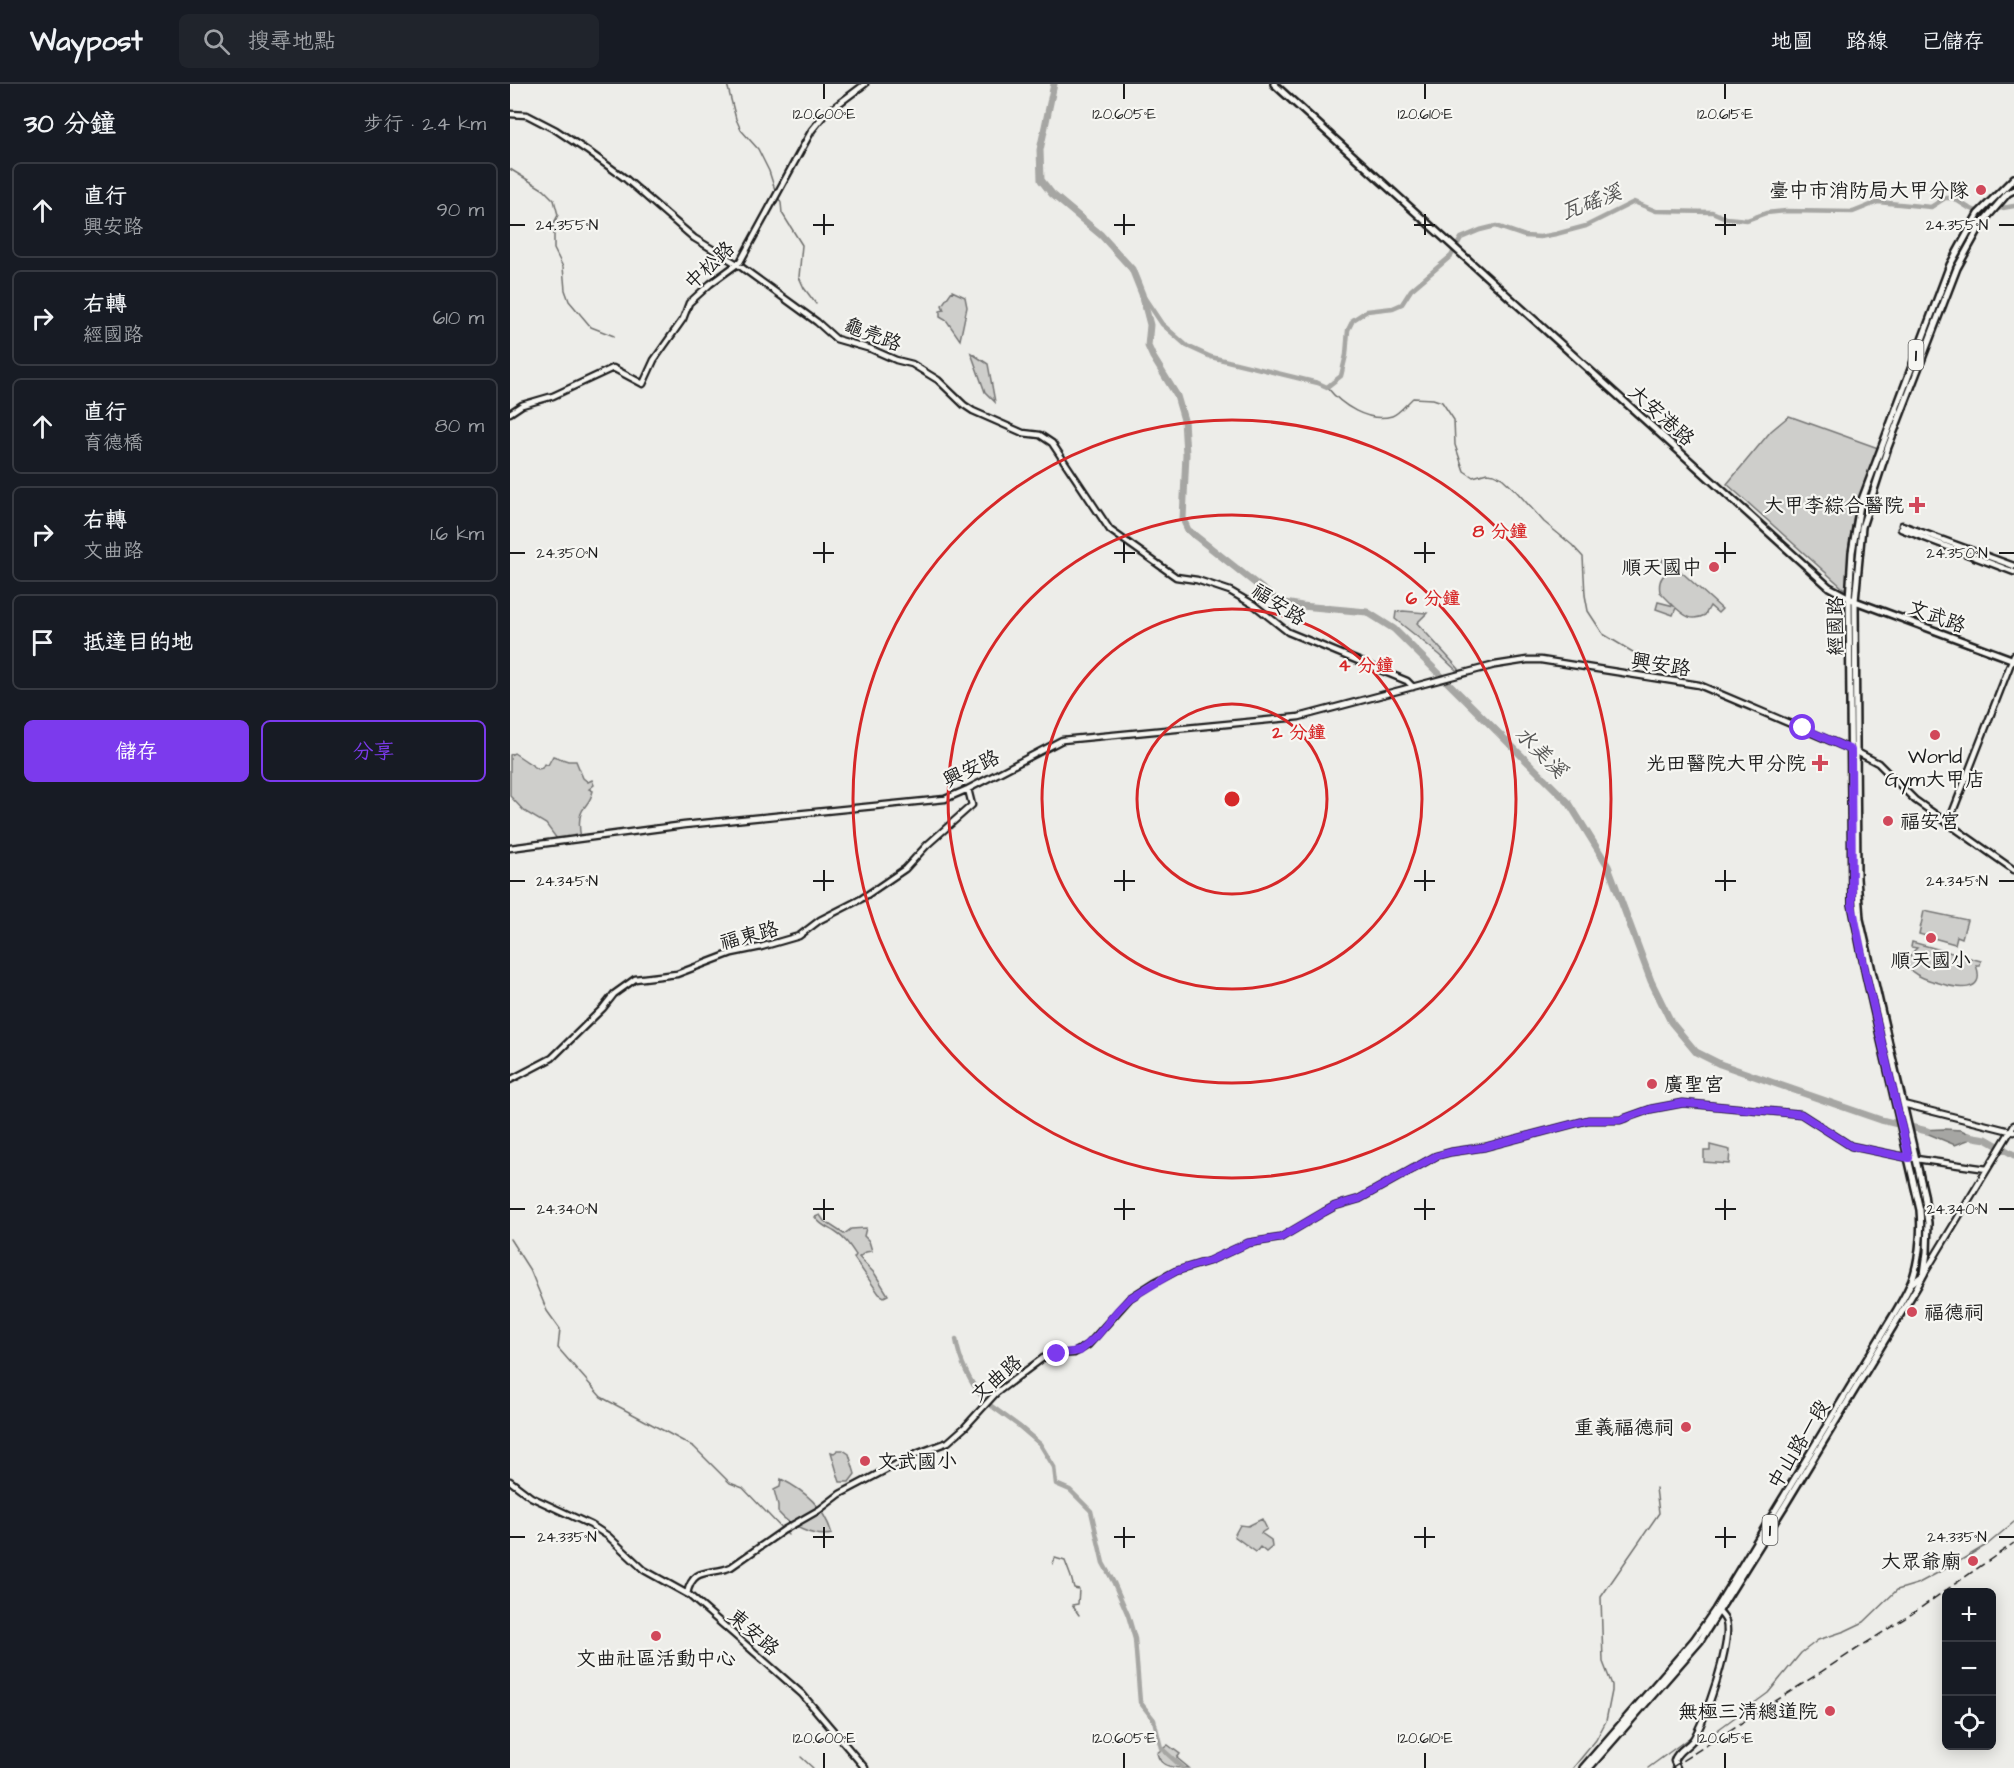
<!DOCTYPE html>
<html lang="zh-TW">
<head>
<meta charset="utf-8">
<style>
	:root { --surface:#171b24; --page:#20242c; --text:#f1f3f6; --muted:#9ea1a6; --line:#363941; --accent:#7c3aed }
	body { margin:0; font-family:"Architects Daughter","LXGW WenKai TC",sans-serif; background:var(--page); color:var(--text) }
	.controls { position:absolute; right:18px; bottom:18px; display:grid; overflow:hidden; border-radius:9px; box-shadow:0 3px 15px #0003 }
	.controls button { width:54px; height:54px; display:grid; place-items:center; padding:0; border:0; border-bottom:2px solid var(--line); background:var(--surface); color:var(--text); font:30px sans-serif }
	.stop { position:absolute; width:18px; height:18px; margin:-14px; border:4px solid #7c3aed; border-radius:50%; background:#fff }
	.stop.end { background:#7c3aed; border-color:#fff; box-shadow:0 2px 6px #0008 }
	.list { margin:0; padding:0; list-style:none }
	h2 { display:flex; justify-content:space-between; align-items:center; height:78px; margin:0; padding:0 24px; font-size:26px }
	h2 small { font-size:20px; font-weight:400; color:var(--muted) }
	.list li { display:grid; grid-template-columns:39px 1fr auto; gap:18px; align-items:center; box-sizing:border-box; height:96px; margin:0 12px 12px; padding:0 12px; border:2px solid var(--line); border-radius:9px }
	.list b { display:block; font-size:22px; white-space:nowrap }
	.list p { margin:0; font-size:20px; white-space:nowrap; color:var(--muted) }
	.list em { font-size:20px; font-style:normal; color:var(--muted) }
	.actions { display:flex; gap:12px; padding:18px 24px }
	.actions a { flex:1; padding:14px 0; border:2px solid var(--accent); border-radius:9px; text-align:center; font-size:21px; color:var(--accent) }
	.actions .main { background:var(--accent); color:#fff }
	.icon { flex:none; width:33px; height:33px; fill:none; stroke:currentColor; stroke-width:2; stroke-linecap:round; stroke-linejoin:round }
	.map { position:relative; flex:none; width:1504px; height:1684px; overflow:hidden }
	header { display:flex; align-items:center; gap:36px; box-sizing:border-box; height:84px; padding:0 30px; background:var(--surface); border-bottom:2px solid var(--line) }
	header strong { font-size:28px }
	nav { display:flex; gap:33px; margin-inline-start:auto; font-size:21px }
	.search { width:420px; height:54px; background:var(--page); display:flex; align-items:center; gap:15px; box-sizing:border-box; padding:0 21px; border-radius:9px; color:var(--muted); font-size:22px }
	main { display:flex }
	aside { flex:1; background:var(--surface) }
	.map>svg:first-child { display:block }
	.green { fill:#cececb; stroke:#757574; stroke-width:1.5 }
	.water { fill:#a6a6a3; stroke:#6f6f6d; stroke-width:1.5 }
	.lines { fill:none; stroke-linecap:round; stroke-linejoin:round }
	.stream { stroke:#6f6f6d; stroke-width:1.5 }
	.canal { stroke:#a6a6a3; stroke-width:4.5 }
	.river { stroke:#a6a6a3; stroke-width:7 }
	.minor-casing { stroke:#1c1c1c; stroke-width:9 }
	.major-casing { stroke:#1c1c1c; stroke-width:10 }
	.minor { stroke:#f6f6f2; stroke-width:4.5 }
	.major { stroke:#f6f6f2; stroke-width:5 }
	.rail { stroke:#1c1c1c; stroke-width:1.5; stroke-dasharray:9 4.5; stroke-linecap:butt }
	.route { stroke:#7c3aed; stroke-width:8 }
	.ticks { fill:none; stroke:#1c1c1c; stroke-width:2 }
	.ring { fill:none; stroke:#d62828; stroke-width:3 }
	.poi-dot { fill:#d1495b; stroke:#f6f6f2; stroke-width:2 }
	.labels { text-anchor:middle; stroke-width:4.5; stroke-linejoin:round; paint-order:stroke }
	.shield { fill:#f6f6f2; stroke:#5d5d5c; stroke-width:1.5 }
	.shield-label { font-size:18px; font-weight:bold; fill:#1c1c1c }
	.poi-label { font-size:20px; fill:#1c1c1c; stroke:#f6f6f2; text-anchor:end }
	.street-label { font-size:20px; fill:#1c1c1c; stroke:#f6f6f2 }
	.water-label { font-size:21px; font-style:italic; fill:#535352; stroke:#f6f6f2 }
	.ticks-label { font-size:15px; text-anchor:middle; fill:#1c1c1c; stroke:#f6f6f2; stroke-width:4.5; stroke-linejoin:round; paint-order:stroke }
	.centre { fill:#d62828; stroke:#f6f6f2; stroke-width:3 }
	.ring-label { font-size:18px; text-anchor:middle; font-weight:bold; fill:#d62828; stroke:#f6f6f2; stroke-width:4.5; stroke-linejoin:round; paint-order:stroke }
</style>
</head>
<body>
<header>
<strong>Waypost</strong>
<div class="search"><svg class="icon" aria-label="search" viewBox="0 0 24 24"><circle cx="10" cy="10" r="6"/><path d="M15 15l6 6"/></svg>搜尋地點</div>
<nav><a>地圖</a><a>路線</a><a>已儲存</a></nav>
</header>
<main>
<aside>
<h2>30 分鐘<small>步行 · 2.4 km</small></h2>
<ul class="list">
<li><svg class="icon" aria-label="ahead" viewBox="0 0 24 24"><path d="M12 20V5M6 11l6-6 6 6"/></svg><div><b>直行</b><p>興安路</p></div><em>90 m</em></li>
<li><svg class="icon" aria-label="right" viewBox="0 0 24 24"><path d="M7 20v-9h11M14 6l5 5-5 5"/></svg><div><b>右轉</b><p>經國路</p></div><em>610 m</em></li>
<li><svg class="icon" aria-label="ahead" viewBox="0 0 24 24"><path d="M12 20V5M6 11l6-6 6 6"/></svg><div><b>直行</b><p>育德橋</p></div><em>80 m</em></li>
<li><svg class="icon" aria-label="right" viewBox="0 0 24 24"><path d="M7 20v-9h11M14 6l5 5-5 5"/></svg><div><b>右轉</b><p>文曲路</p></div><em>1.6 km</em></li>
<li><svg class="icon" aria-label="arrive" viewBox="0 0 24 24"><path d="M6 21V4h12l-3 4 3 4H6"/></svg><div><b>抵達目的地</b></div></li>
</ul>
<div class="actions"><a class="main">儲存</a><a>分享</a></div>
</aside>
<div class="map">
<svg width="1504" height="1684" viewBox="0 0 1504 1684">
	<rect width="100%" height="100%" fill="#edede9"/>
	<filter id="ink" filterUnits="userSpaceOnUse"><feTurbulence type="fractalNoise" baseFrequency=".0167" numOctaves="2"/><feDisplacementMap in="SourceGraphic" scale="12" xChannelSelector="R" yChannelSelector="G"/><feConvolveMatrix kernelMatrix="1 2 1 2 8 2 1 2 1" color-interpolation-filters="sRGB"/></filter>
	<g filter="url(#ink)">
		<path class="green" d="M442 207 455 213 457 223 450 256 437 237 430 233V227L434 226 432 221Z
			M461 269 478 280 485 318 475 308Z
			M1279 332 1368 364 1344 431 1339 460 1338 505 1333 504 1217 400 1261 347Z
			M1155 473 1212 525 1208 529 1200 522 1195 531C1182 538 1175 532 1166 524L1163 531 1146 525 1148 518 1164 522 1150 508C1148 497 1152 490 1162 487L1152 477Z
			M893 527 917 529 907 539 949 585 948 588 930 571 885 535 886 528Z
			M4 669 28 685 32 684 34 680 38 681 43 672 58 677H66L73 694 78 698 82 696 84 701 79 705 83 707C80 718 79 716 74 724 68 731 69 745 71 753L47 755 36 740 14 727 0 712V671Z
			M1414 827 1457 836 1452 854 1447 852 1445 860 1409 850Z
			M1402 858 1471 877 1470 881H1466C1477 911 1445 904 1429 899 1413 895 1382 885 1407 864L1401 863Z
			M1200 1061 1220 1066 1219 1080 1194 1078V1067H1200Z
			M310 1131 314 1137 334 1150 341 1145 356 1144 354 1152 359 1157 362 1167 356 1168 349 1173 365 1190 378 1211 374 1213 369 1210 344 1174 346 1171C340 1162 335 1154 325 1148 317 1143 311 1142 305 1133Z
			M328 1366H333L339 1370 345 1390 339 1398H330L329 1395 321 1368 324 1369Z
			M271 1395C295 1407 314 1423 322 1450 303 1454 280 1442 268 1428V1421L264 1406 270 1403Z
			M752 1435 757 1445 751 1449 761 1456 762 1463 756 1468 750 1463 746 1468 724 1452 730 1441 738 1442Z
			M658 1661 670 1670 667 1674 679 1684C665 1684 650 1684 647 1669Z"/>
		<path class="water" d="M1434 1045 1451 1046 1466 1053 1445 1061 1409 1046Z"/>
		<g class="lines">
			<path class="stream" d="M217 0 226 35 231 46 248 65 259 87 266 109
				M0 85 34 106 44 116 48 131 44 139V165L53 183 55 206 59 217 81 243 104 252
				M268 113 271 119 272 129 292 161 289 193 294 204 306 220
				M817 303C831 321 858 339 882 332 889 330 897 319 903 314L923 315 932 318 944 336 945 361 954 387 963 393 977 389 984 390 992 394 1006 407 1034 438 1062 461 1073 473 1075 511 1078 527 1093 550 1141 579H1147
				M0 1155 21 1188 37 1227 50 1245 48 1264 91 1313 184 1363 220 1399 233 1404 278 1451
				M543 1480 545 1474 555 1477 561 1493 564 1504 569 1505 568 1520 562 1521 569 1531
				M1187 1650 1198 1653 1258 1609 1291 1569 1308 1556 1335 1547 1354 1538 1387 1506 1407 1500 1448 1478 1478 1460 1504 1438
				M291 1673 303 1684
				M1063 1684 1086 1656 1096 1637 1102 1607V1601L1093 1578 1091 1513 1149 1429 1146 1404
				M1138 1684 1183 1651"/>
			<path class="canal" d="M632 210 652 240 677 262 701 273 808 299 817 303 831 292 836 271 838 246 843 236 857 227 883 224 892 220 901 206 941 172 951 154 970 146 986 142 1015 152 1030 153 1046 150 1076 142 1124 118 1146 127 1202 128 1216 134 1237 136 1256 129 1276 127 1343 128 1368 118 1421 123 1435 114H1443L1459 124 1469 128 1504 122
				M446 1255C449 1276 460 1299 473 1314
				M476 1318 509 1342 530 1360 544 1383 546 1400 560 1406 581 1427 593 1479 604 1499 618 1531 625 1555 630 1618 644 1636 651 1664 673 1684"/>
			<path class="river" d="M544 0 530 66 531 96 542 110 591 151 622 185 632 210 640 241 638 262 643 273 667 312 674 336 676 370 673 435 678 446 769 518 792 522 857 528 884 545 1059 719 1098 782 1141 897 1161 938 1186 968 1210 980 1264 999 1371 1036 1417 1047
				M1458 1052 1476 1055 1504 1071"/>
			<g class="minor-casing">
				<path id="minor" d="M0 30 17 31 46 46 79 68 116 95 184 154 227 180 307 238 326 255 361 265 386 276 402 280 428 296 454 321 463 327 513 349 530 351 542 359 600 446 666 493 687 496 720 507 744 521 778 548 897 597 903 603
					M0 329 12 321 43 312 103 284 133 300 144 276 173 235 179 219 200 200 230 178 302 46 315 30 355 0
					M1392 441 1504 482
					M1391 445 1504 488
					M1438 740 1504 571
					M0 764 174 741 435 715 458 705 552 656 789 633 985 581 1017 576H1031L1189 601 1347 668 1368 679 1405 716 1504 786
					M0 996 42 974 93 924 104 910 125 895 167 890 222 869 251 863 289 852 310 836 351 815 395 785 417 761 462 721 458 705
					M1393 1020 1504 1048
					M1401 1200 1414 1190 1504 1041
					M0 1397 21 1413 81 1441 98 1452 134 1486 179 1511 292 1610 355 1684
					M177 1510C183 1481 202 1492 221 1483L274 1446 309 1426 330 1410 406 1370 438 1358 455 1343 486 1309 533 1274 547 1270 564 1269 578 1261 620 1214 645 1198 666 1187 699 1177 738 1159 770 1154 814 1128 825 1122 849 1115 926 1072 941 1068 975 1063 1078 1036H1110L1141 1025 1173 1019 1291 1030 1341 1062 1399 1074 1477 1085
					M1167 1684 1164 1677C1167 1667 1176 1664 1182 1657 1195 1638 1222 1559 1216 1538 1215 1534 1210 1529 1208 1527"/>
			</g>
			<g class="major-casing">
				<path id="major" d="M764 0 1319 503 1345 517 1504 576
					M1073 1684 1184 1556 1205 1526 1374 1247C1383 1232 1393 1217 1400 1201 1409 1182 1412 1148 1410 1126L1356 891 1342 820 1339 515 1342 468 1350 421 1440 181 1468 130 1504 94
					M1079 1684 1190 1557 1275 1421 1407 1203 1414 1190 1417 1168 1418 1139 1414 1110 1350 835 1347 794 1345 517 1352 443 1378 363 1447 184 1472 139 1498 109 1504 106"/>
			</g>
			<use href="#minor" class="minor"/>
			<use href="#major" class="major"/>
			<path class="rail" d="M1161 1684 1403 1529 1504 1459"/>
		</g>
	</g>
	<g class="lines" filter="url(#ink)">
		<path class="route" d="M547 1270 570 1267 587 1252 608 1226 620 1214 666 1187 699 1177 738 1159 770 1154 814 1128 825 1122 849 1115 926 1072 941 1068 975 1063 1078 1036H1110L1141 1025 1173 1019 1291 1030 1341 1062 1399 1074 1356 891 1342 820 1341 666 1293 644"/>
	</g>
	<path class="ticks" d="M314 0V15M614 0V15M915 0V15M1215 0V15M314 130V151M614 130V151M915 130V151M1215 130V151M0 141H15M303 141H324M604 141H625M904 141H925M1205 141H1226M1489 141H1504M314 458V479M614 458V479M915 458V479M1215 458V479M0 469H15M303 469H324M604 469H625M904 469H925M1205 469H1226M1489 469H1504M314 786V807M614 786V807M915 786V807M1215 786V807M0 797H15M303 797H324M604 797H625M904 797H925M1205 797H1226M1489 797H1504M314 1115V1136M614 1115V1136M915 1115V1136M1215 1115V1136M0 1125H15M303 1125H324M604 1125H625M904 1125H925M1205 1125H1226M1489 1125H1504M314 1443V1464M614 1443V1464M915 1443V1464M1215 1443V1464M0 1453H15M303 1453H324M604 1453H625M904 1453H925M1205 1453H1226M1489 1453H1504M314 1669V1684M614 1669V1684M915 1669V1684M1215 1669V1684"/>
	<g class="ring">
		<circle cx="722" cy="715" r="95"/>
		<circle cx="722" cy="715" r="190"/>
		<circle cx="722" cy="715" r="284"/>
		<circle cx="722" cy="715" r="379"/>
	</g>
	<g class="poi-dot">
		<circle cx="1471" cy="106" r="6"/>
		<path d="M1404 412h6v6h6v6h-6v6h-6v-6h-6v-6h6z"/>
		<circle cx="1204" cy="483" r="6"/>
		<circle cx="1425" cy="651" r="6"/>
		<path d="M1307 670h6v6h6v6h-6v6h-6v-6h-6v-6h6z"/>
		<circle cx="1378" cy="737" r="6"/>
		<circle cx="1421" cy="854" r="6"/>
		<circle cx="1142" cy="1000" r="6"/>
		<circle cx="1402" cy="1228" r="6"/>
		<circle cx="1176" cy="1343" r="6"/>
		<circle cx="355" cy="1377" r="6"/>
		<circle cx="1463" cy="1477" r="6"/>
		<circle cx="146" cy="1552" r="6"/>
		<circle cx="1320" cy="1627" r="6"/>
	</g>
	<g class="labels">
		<g class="shield">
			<rect x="1398.5" y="256" width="15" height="30" rx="4.5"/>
			<rect x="1252.5" y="1431" width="15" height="30" rx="4.5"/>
		</g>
		<g class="shield-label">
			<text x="1406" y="277">1</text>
			<text x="1260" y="1452">1</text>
		</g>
		<g class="poi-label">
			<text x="1459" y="113">臺中市消防局大甲分隊</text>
			<text x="1394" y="428">大甲李綜合醫院</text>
			<text x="1192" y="490">順天國中</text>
			<text x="1425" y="679" text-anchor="middle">World<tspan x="1425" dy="23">Gym大甲店</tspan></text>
			<text x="1296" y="686">光田醫院大甲分院</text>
			<text x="1390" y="744" text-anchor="start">福安宮</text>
			<text x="1421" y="883" text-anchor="middle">順天國小</text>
			<text x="1154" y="1007" text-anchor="start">廣聖宮</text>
			<text x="1414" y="1235" text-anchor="start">福德祠</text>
			<text x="1164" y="1350">重義福德祠</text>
			<text x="367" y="1384" text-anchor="start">文武國小</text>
			<text x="1451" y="1484">大眾爺廟</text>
			<text x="146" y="1581" text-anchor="middle">文曲社區活動中心</text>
			<text x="1308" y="1634">無極三清總道院</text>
		</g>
		<g class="street-label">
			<text transform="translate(199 181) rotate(-43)" y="7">中松路</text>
			<text transform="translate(363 250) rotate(21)" y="7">龜壳路</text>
			<text transform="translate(1152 331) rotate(42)" y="7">大安港路</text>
			<text transform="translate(769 520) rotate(33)" y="7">福安路</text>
			<text transform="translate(1427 532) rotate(20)" y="7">文武路</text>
			<text transform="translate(1325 542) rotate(-90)" y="7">經國路</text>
			<text transform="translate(1151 580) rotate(9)" y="7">興安路</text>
			<text transform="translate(461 684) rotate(-26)" y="7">興安路</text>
			<text transform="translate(239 851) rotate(-15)" y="7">福東路</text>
			<text transform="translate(486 1294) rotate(-41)" y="7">文曲路</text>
			<text transform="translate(1288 1360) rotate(-59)" y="7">中山路一段</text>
			<text transform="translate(244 1548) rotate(41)" y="7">東安路</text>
		</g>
		<g class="water-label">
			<text transform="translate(1081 118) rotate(-21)" y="7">瓦磘溪</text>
			<text transform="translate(1031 668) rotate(45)" y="7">水美溪</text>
		</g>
	</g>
	<g class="ticks-label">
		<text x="314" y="35">120.600°E</text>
		<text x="614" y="35">120.605°E</text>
		<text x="915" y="35">120.610°E</text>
		<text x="1215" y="35">120.615°E</text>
		<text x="57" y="146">24.355°N</text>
		<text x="1447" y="146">24.355°N</text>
		<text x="57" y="474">24.350°N</text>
		<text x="1447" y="474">24.350°N</text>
		<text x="57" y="802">24.345°N</text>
		<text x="1447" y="802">24.345°N</text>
		<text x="57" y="1130">24.340°N</text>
		<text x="1447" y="1130">24.340°N</text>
		<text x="57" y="1458">24.335°N</text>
		<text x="1447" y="1458">24.335°N</text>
		<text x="314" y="1659">120.600°E</text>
		<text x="614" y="1659">120.605°E</text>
		<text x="915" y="1659">120.610°E</text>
		<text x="1215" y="1659">120.615°E</text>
	</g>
	<circle cx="722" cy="715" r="9" class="centre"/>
	<g class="ring-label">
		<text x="990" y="453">8 分鐘</text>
		<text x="923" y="520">6 分鐘</text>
		<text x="856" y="587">4 分鐘</text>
		<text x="789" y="654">2 分鐘</text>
	</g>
</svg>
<div class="controls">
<button>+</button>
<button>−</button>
<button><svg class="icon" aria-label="locate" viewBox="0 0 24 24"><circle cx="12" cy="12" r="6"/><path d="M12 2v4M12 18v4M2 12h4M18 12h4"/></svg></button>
</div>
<div class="stop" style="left:1293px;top:644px"></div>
<div class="stop end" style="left:547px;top:1270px"></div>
</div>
</main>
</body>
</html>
